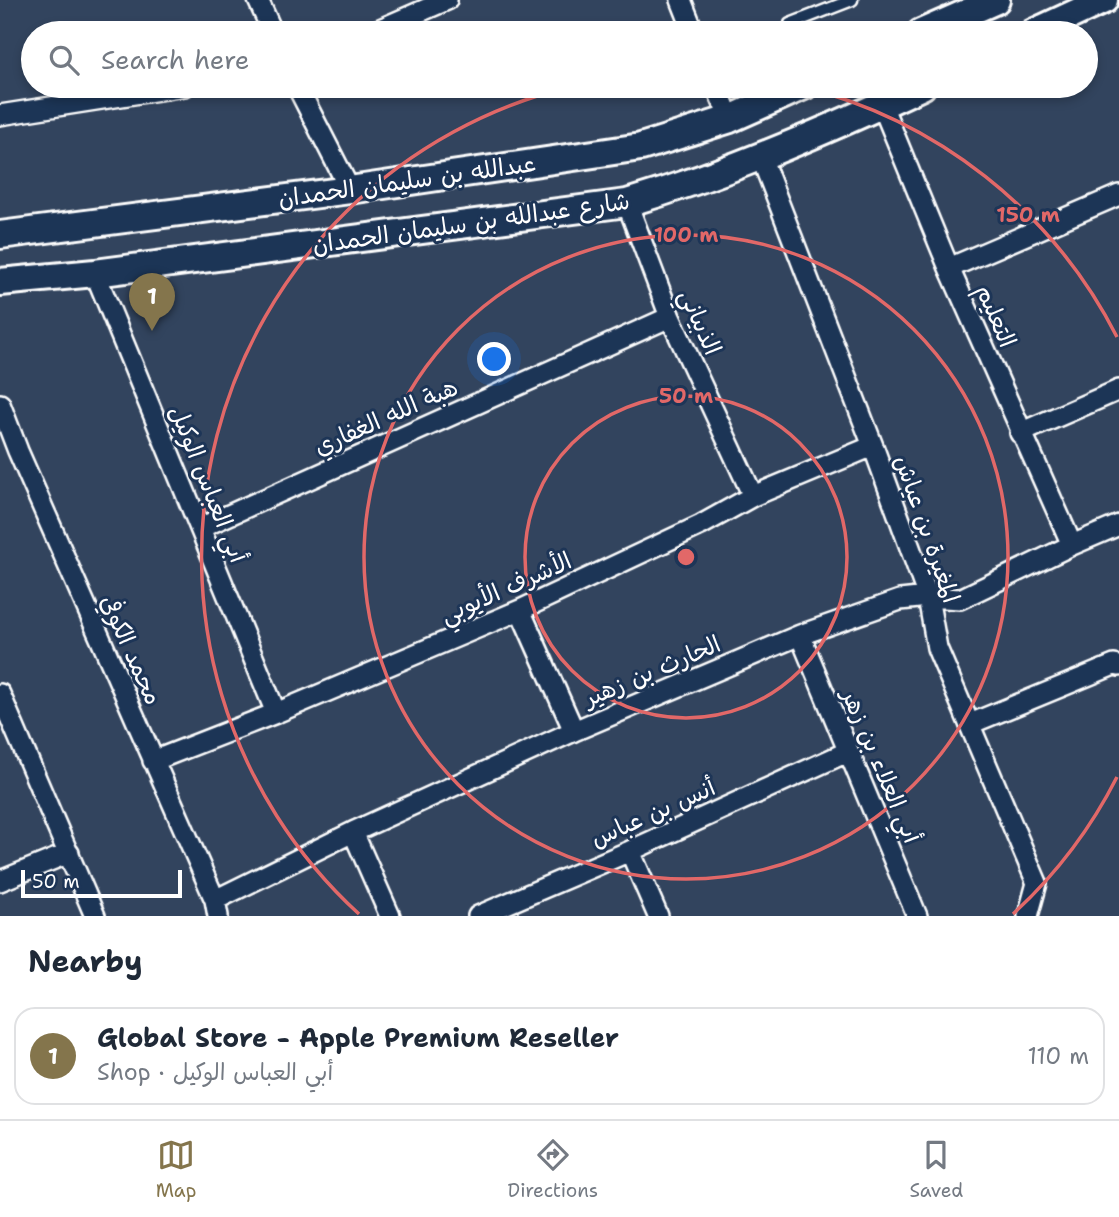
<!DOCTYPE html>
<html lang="en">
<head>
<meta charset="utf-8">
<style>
	:root { --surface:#fff; --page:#f2f2f3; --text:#1f2937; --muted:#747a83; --line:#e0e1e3; --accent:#84754c }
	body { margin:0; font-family:"Shantell Sans","Playpen Sans Arabic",sans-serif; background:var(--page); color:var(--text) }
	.scale { position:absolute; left:21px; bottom:18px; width:161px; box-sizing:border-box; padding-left:7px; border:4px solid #fff; border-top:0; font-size:19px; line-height:24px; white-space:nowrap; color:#fff; -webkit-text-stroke:5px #1d3557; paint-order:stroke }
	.you { position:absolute; left:495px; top:360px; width:24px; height:24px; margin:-18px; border:5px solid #fff; border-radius:50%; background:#1a73e8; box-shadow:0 0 0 10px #1a73e833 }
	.badge { display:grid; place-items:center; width:46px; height:46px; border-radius:50%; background:var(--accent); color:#fff; font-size:23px; font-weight:700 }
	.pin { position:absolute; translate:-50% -58px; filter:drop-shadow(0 2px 4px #0008) }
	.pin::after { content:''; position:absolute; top:37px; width:24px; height:21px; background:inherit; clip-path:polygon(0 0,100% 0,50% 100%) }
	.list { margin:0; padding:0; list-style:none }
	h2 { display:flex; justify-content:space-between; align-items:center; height:91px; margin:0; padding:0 28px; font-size:30px }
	h2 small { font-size:23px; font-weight:400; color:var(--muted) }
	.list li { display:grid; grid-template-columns:46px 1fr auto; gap:21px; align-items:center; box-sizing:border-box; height:98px; margin:0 14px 14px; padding:0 14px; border:2px solid var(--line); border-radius:21px }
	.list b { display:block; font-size:26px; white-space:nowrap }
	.list p { margin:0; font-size:23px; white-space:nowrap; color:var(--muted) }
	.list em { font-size:23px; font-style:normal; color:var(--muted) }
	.icon { flex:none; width:38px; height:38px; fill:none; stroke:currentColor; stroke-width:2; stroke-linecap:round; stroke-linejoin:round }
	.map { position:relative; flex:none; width:1119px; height:916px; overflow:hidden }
	.search { position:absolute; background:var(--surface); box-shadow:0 4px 10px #0003; left:21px; right:21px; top:21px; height:77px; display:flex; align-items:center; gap:18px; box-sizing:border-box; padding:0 24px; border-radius:38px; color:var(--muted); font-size:26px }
	.sheet { height:203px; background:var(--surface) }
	nav { display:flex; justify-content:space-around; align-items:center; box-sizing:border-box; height:98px; border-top:2px solid var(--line); background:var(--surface); font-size:19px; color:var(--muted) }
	nav a { display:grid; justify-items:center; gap:4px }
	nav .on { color:var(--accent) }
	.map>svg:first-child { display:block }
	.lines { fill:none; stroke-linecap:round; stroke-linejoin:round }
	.lane-casing { stroke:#fff; stroke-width:15 }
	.street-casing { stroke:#fff; stroke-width:24 }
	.secondary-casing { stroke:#fff; stroke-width:32 }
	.lane { stroke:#1d3557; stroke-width:10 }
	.street { stroke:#1d3557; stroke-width:19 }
	.secondary { stroke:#1d3557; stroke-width:26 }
	.ring { fill:none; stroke:#e26868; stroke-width:3.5 }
	.labels { text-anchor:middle; stroke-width:6; stroke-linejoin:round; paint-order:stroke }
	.street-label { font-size:24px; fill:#fff; stroke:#1d3557 }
	.centre { fill:#e26868; stroke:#1d3557; stroke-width:3.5 }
	.ring-label { font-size:21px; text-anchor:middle; font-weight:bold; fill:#e26868; stroke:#1d3557; stroke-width:6; stroke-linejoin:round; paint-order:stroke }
</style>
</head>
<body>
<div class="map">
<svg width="1119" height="916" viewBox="0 0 1119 916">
	<rect width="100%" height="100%" fill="#32445e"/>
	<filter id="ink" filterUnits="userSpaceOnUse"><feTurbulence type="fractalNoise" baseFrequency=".0143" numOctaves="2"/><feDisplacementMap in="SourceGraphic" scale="14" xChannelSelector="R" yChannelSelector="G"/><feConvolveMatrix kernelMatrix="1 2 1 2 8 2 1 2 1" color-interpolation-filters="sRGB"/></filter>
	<g filter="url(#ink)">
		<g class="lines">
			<g class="lane-casing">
				<path id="lane" d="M789 33 790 24 852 0"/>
			</g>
			<g class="street-casing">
				<path id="street" d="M258 0 273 33
					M681 0 694 33
					M371 33 447 0
					M297 86 350 190
					M716 86 730 119
					M882 105 949 268 1072 545
					M0 115 185 86
					M761 157 873 446 928 597 937 648 1037 883 1028 916
					M627 203 670 317 753 496
					M949 268 1119 195
					M95 273 276 713
					M0 404 18 451 215 900 218 916
					M1020 433 1119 390
					M200 528 670 317
					M520 610 574 731
					M800 635 917 916
					M0 694 95 916
					M970 724 1114 665 1119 666
					M153 761 276 713 520 610 701 525 753 496 873 446
					M353 832 390 916
					M630 851 658 916
					M0 881 69 853
					M215 900 353 832 574 731 800 635 900 600 928 597 960 599 1072 545 1119 525
					M478 916 630 851 847 752"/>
			</g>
			<g class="secondary-casing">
				<path id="secondary" d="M921 33 996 0
					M1033 33 1104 0
					M0 235 350 190 641 147 730 119 804 86
					M0 282 95 273 627 203C728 173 826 131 922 86"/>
			</g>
			<use href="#lane" class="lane"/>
			<use href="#street" class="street"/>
			<use href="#secondary" class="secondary"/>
		</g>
	</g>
	<g class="ring">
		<circle cx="686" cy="557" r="161"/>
		<circle cx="686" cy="557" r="322"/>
		<path d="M1117 777A484 484 0 0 1 1013 914M359 914A484 484 0 0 1 573 86M799 86A484 484 0 0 1 1117 337"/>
	</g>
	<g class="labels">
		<g class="street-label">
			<text transform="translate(407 181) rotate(-8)" y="8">عبدالله بن سليمان الحمدان</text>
			<text transform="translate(471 223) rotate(-8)" y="8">شارع عبدالله بن سليمان الحمدان</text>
			<text transform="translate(996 316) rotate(67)" y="8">التعليم</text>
			<text transform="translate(700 322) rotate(66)" y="8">الذبياني</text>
			<text transform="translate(386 417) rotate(-24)" y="8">هبة الله الغفاري</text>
			<text transform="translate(208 484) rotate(68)" y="8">أبي العباس الوكيل</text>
			<text transform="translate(927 529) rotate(71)" y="8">المغيرة بن عياش</text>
			<text transform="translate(506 588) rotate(-24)" y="8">الأشرف الأيوبي</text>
			<text transform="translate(131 650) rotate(66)" y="8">محمد الكوفي</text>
			<text transform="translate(652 671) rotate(-23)" y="8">الحارث بن زهير</text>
			<text transform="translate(881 766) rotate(67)" y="8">أبي العلاء بن زهر</text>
			<text transform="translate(653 813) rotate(-24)" y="8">أنس بن عباس</text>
		</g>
	</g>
	<circle cx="686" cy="557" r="10" class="centre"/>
	<g class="ring-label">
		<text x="1028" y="222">150 m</text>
		<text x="686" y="242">100 m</text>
		<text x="686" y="403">50 m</text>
	</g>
</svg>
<div class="scale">50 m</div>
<div class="you"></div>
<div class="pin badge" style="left:152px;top:331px">1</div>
<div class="search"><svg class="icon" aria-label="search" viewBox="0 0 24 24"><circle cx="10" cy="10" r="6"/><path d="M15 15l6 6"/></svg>Search here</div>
</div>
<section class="sheet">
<h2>Nearby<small></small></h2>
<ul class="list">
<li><span class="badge">1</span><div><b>Global Store - Apple Premium Reseller</b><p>Shop · أبي العباس الوكيل</p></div><em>110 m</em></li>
</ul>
</section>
<nav>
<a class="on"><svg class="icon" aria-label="map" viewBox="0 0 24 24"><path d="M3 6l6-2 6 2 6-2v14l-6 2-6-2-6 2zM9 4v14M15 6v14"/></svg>Map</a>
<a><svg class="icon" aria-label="directions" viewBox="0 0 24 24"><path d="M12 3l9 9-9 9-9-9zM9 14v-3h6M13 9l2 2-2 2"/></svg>Directions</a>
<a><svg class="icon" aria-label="saved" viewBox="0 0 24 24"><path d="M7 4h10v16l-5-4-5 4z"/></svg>Saved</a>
</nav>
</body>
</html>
